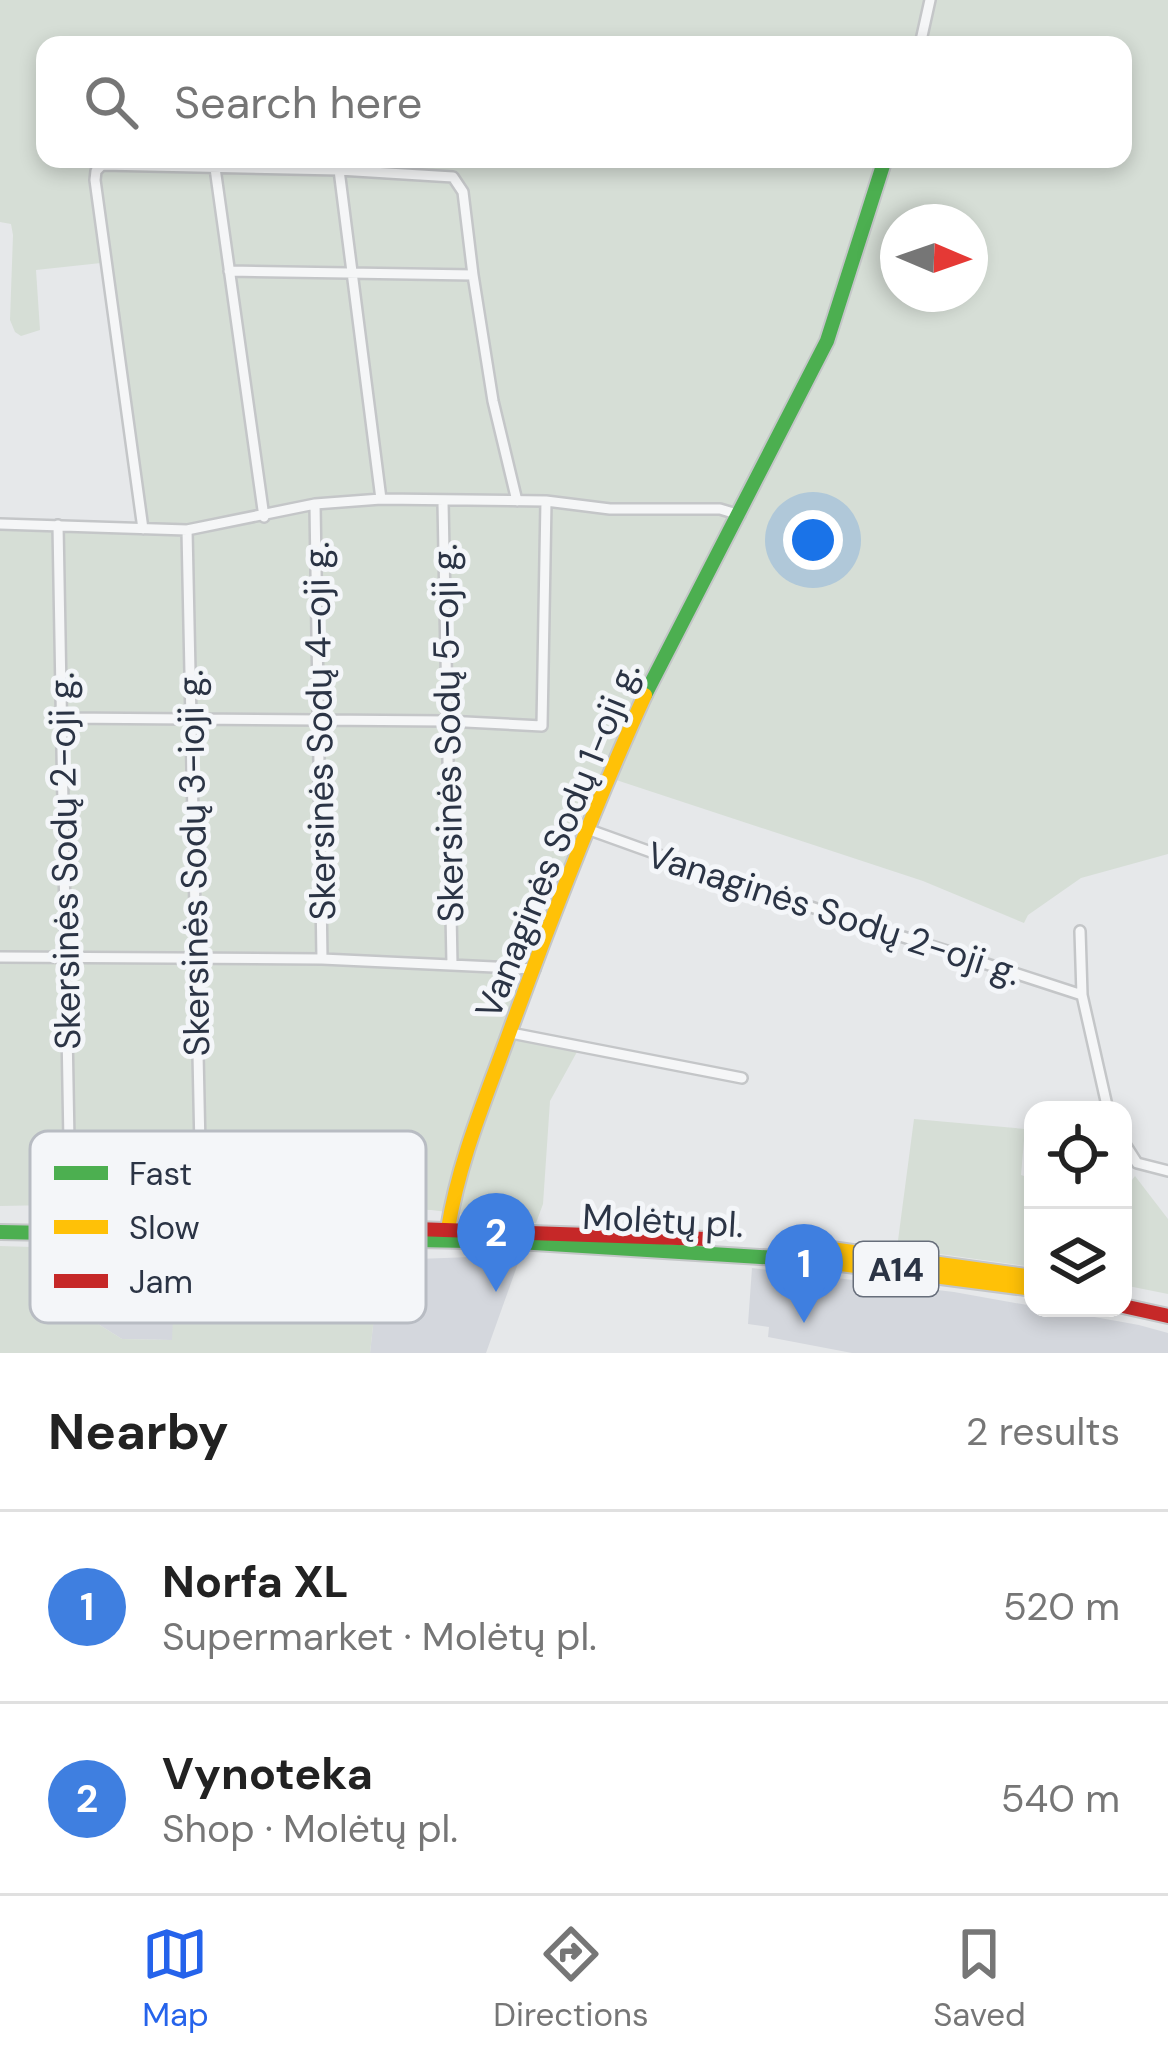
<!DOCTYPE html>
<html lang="en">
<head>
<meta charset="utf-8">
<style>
	:root { --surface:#fff; --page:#f6f6f6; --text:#222; --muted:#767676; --line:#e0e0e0; --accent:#2563eb }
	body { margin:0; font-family:"DM Sans",sans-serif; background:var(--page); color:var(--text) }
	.controls { position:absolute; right:36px; bottom:36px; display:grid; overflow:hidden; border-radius:24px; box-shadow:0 6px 18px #0003 }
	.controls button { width:108px; height:108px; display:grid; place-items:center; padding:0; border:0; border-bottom:3px solid var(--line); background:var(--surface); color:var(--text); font:60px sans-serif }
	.compass { position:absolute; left:880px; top:204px; width:108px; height:108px; border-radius:50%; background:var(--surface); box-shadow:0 6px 18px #0003; rotate:92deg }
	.you { position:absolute; left:813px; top:540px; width:42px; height:42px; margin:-30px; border:9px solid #fff; border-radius:50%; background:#1a73e8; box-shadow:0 0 0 18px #1a73e833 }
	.badge { display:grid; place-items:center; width:78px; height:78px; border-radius:50%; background:var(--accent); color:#fff; font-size:39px; font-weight:700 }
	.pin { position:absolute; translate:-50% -99px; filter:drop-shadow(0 3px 6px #0008) }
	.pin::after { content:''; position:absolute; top:63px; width:42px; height:36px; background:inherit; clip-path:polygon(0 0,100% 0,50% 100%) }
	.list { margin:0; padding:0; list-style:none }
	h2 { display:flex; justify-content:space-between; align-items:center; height:156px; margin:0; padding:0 48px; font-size:51px }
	h2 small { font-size:39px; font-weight:400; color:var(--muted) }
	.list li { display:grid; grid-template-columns:78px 1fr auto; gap:36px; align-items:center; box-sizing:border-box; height:192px; padding:0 48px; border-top:3px solid var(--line) }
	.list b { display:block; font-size:45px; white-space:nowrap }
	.list p { margin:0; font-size:39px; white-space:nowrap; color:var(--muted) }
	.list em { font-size:39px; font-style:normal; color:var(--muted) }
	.icon { flex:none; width:66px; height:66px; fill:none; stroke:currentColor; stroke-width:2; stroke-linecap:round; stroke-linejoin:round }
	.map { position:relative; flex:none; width:1168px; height:1353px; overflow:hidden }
	.search { position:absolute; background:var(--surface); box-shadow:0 6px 18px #0003; left:36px; right:36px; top:36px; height:132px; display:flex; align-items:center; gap:30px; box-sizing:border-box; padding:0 42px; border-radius:24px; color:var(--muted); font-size:45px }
	.sheet { height:540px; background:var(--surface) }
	nav { display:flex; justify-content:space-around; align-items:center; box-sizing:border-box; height:168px; border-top:3px solid var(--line); background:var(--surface); font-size:33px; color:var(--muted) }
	nav a { display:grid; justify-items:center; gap:6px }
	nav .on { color:var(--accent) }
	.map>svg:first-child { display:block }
	.built { fill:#d4d7dd }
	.green { fill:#d6ded6; fill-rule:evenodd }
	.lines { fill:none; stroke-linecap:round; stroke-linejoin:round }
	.street-casing { stroke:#c4c6c8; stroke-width:14 }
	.fast-casing { stroke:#c4c6c8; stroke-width:18 }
	.slow-casing { stroke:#c4c6c8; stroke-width:18 }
	.jam-casing { stroke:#c4c6c8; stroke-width:18 }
	.street { stroke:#f5f6f7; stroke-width:9 }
	.fast { stroke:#4caf50; stroke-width:14 }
	.slow { stroke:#ffc107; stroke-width:14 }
	.jam { stroke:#c62828; stroke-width:14 }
	.labels { text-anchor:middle; stroke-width:10; stroke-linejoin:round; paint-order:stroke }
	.shield { fill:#f4f6f9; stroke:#676e7b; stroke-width:3 }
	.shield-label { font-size:33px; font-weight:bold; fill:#2b3445 }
	.street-label { font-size:36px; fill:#2b3445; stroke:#f4f6f9 }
	.key { fill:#f4f6f9; stroke:#b8bcc3; stroke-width:3 }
	.key-label { font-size:33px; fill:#2b3445 }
</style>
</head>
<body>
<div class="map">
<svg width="1168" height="1353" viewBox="0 0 1168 1353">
	<rect width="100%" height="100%" fill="#e6e8ea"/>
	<path class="built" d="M99 1253H116L126 1269H163L169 1263 170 1253H191L188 1256 187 1307 172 1340 122 1339 98 1324Z
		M521 1255 486 1353H370L376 1299 365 1261Z
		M752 1268 954 1292 1139 1325 1168 1333V1353H852L768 1337 769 1327 748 1324Z"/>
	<path class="green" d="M0 0H1168V854L1081 878 1028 915 1024 923 923 881 598 774 500 1034 578 1050 550 1101 543 1204 536 1223 431 1210 318 1206 287 1197 265 1201 0 1206V526L138 531 101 263 36 270 40 330 21 336 15 332 10 320 13 235 11 224 0 222ZM45 45H1123V159H45ZM898 222H970V294H898Z
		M914 1119 1025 1129 1021 1175 1033 1179V1267L897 1248Z
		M1135 1176 1168 1219V1294L1123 1285V1192Z
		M0 1246 95 1249 99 1269 98 1324 122 1339 172 1340 173 1316 187 1306 188 1255 191 1253 198 1256 365 1261 376 1299 370 1353H0Z"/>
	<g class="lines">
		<g class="street-casing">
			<path id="street" d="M920 45 930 0
				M215 168 264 517
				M339 170 381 499
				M229 271 473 275 493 401 517 501
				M443 502 452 964
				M315 504 322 959
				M0 524 187 530 315 504 381 499 546 501 610 509H720L740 515
				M58 525 70 1198
				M143 529 95 180 96 171 102 165 339 170 453 177 463 192 473 275
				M187 530 201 1196
				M62 718 446 721 542 726 546 501
				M587 829 740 884 1082 995
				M1080 931 1082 995 1108 1110
				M0 957 322 959 535 969
				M511 1033 742 1078
				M1123 1141 1137 1163 1168 1171"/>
		</g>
		<g class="fast-casing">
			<path id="fast" d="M645 695 827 341 885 159
				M0 1232 518 1242 809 1260"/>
		</g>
		<g class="slow-casing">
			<path id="slow" d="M86 1221 179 1223
				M448 1229C459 1159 487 1095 511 1028 552 916 595 804 645 695
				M824 1248 1033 1277
				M809 1260 1033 1289"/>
		</g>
		<g class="jam-casing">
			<path id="jam" d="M386 1228 707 1239
				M1123 1306 1168 1316"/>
		</g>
		<use href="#street" class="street"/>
		<use href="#fast" class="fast"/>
		<use href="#slow" class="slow"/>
		<use href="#jam" class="jam"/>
	</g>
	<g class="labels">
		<rect class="shield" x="854" y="1242" width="84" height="54" rx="9"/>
		<g class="shield-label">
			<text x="896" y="1281">A14</text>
		</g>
		<g class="street-label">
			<text transform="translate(319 731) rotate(-91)" y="13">Skersinės Sodų 4-oji g.</text>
			<text transform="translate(447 733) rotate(-91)" y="13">Skersinės Sodų 5-oji g.</text>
			<text transform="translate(557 840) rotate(-68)" y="13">Vanaginės Sodų 1-oji g.</text>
			<text transform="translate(64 861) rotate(-91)" y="13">Skersinės Sodų 2-oji g.</text>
			<text transform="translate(193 863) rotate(-91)" y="13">Skersinės Sodų 3-ioji g.</text>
			<text transform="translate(834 913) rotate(18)" y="13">Vanaginės Sodų 2-oji g.</text>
			<text transform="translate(663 1220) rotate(3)" y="13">Molėtų pl.</text>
		</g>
	</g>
	<rect x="30" y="1131" width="396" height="192" rx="18" class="key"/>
	<rect x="54" y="1166" width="54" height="14" fill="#4caf50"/>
	<rect x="54" y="1220" width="54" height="14" fill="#ffc107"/>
	<rect x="54" y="1274" width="54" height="14" fill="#c62828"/>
	<g class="key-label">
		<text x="129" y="1185">Fast</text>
		<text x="129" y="1239">Slow</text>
		<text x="129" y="1293">Jam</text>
	</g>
</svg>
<div class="controls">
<button><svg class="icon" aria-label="locate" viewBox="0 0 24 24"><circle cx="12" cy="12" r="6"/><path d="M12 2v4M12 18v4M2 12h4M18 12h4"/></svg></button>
<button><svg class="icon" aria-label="layers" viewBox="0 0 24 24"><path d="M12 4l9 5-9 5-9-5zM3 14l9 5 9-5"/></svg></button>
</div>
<svg class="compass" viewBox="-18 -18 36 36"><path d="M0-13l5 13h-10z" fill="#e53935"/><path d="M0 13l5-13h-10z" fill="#767676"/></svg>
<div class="you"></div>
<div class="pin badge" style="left:804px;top:1323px;background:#3f7fe0">1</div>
<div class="pin badge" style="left:496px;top:1292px;background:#3f7fe0">2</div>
<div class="search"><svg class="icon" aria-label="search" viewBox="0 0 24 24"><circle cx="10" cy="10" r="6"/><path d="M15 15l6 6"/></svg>Search here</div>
</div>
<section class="sheet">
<h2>Nearby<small>2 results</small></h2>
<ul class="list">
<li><span class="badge" style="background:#3f7fe0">1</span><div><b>Norfa XL</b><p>Supermarket · Molėtų pl.</p></div><em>520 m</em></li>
<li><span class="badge" style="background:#3f7fe0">2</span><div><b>Vynoteka</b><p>Shop · Molėtų pl.</p></div><em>540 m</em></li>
</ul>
</section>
<nav>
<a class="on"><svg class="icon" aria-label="map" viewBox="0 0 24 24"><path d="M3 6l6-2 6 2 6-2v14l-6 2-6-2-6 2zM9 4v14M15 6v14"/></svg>Map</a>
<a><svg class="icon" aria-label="directions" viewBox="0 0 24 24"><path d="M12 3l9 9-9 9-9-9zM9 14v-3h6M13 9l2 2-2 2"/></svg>Directions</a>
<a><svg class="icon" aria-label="saved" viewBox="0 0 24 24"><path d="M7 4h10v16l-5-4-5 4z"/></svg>Saved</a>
</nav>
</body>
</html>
